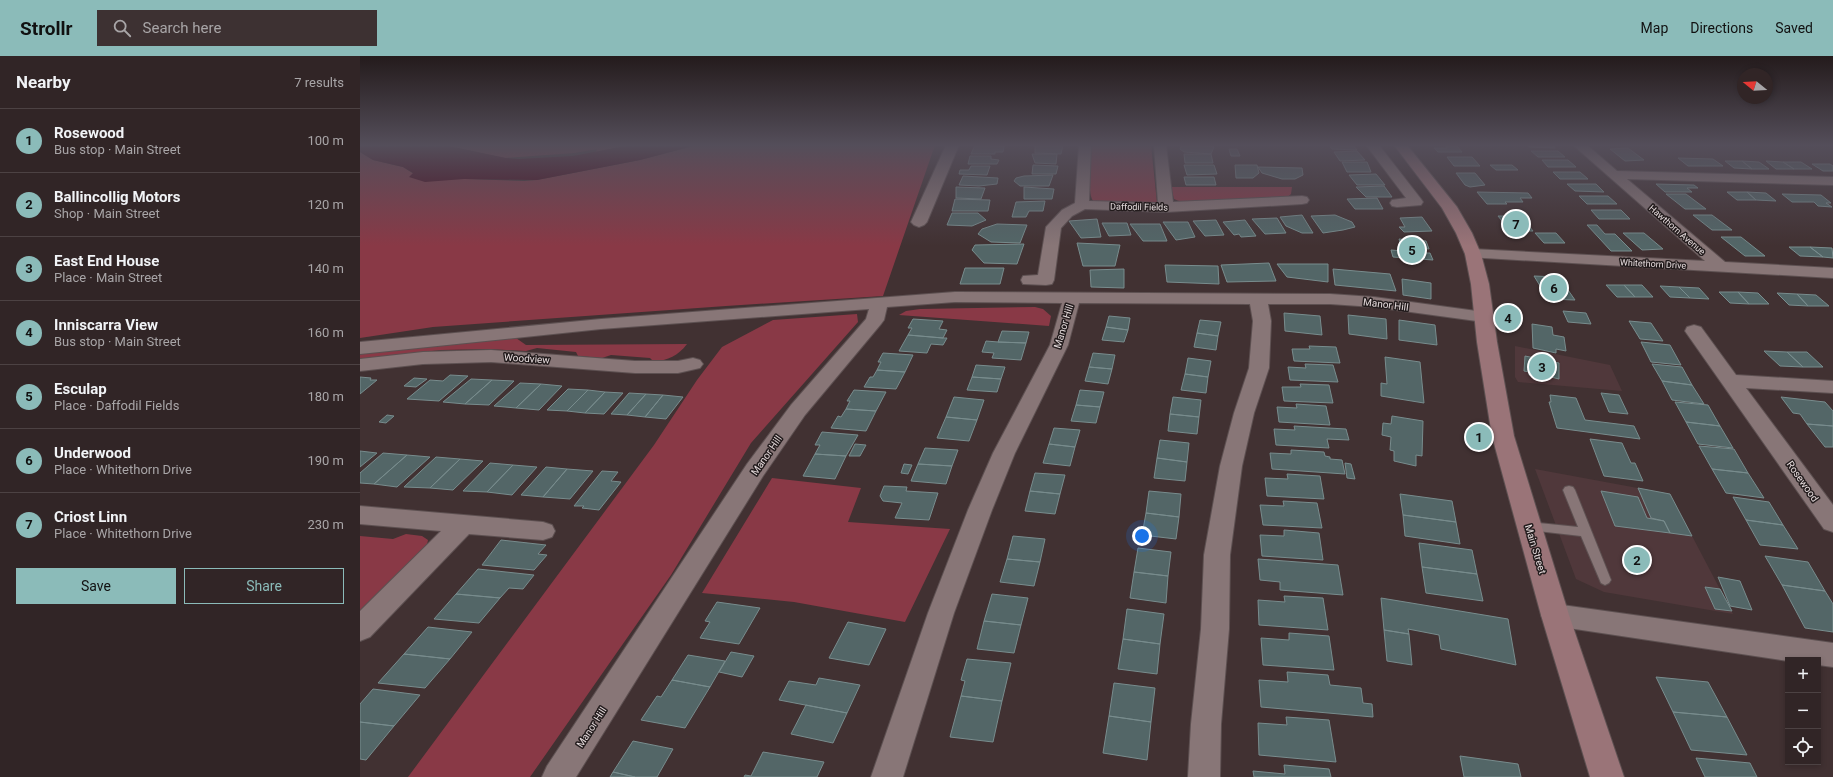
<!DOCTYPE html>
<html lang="en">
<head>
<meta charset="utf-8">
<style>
	:root { --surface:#312526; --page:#3d3132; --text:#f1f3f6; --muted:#a8a5a7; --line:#4c4243; --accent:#8bbbb9 }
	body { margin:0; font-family:Roboto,sans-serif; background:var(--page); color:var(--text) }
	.controls { position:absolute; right:12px; bottom:12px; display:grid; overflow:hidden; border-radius:0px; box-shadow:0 2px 6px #0003 }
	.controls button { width:36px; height:36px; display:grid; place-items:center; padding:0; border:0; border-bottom:1px solid var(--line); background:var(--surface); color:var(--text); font:20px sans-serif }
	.compass { position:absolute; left:1377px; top:12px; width:36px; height:36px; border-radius:50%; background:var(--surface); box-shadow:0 2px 6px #0003; rotate:288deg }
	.you { position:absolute; left:782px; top:480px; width:14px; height:14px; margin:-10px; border:3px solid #fff; border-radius:50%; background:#1a73e8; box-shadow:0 0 0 6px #1a73e833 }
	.badge { display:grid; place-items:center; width:26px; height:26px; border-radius:50%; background:var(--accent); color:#111; font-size:13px; font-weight:700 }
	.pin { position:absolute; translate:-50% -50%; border:2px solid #fff; box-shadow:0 1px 4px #0006 }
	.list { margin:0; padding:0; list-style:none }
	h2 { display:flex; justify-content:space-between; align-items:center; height:52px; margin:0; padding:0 16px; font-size:17px }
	h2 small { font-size:13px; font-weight:400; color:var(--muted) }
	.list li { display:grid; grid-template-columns:26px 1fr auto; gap:12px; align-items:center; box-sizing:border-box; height:64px; padding:0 16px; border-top:1px solid var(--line) }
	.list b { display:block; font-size:15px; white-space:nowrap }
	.list p { margin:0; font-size:13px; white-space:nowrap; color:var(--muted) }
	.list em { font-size:13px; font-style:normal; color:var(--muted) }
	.actions { display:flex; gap:8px; padding:12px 16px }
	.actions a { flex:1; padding:9px 0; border:1px solid var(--accent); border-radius:0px; text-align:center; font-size:14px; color:var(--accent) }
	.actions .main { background:var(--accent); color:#111 }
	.icon { flex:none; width:22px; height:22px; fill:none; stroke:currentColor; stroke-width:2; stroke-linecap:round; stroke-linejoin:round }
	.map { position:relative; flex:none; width:1473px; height:721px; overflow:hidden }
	header { display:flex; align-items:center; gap:24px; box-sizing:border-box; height:56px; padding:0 20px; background:var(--accent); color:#111 }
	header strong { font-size:19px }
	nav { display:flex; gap:22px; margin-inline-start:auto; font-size:14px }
	.search { width:280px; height:36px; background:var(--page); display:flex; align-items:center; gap:10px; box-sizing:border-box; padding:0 14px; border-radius:0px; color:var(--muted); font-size:15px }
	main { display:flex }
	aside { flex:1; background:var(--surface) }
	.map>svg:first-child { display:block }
	.built { fill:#50383b }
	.green { fill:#893946 }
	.water { fill:#480116 }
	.building { fill:#536667; stroke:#788c8d }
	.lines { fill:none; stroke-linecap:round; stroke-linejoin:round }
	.service-casing { stroke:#5d5051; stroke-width:2 }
	.minor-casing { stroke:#5d5051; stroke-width:2 }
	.secondary-casing { stroke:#5d5051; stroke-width:2 }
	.service { fill:#887677; fill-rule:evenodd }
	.minor { fill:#887677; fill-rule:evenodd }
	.secondary { fill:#9a7478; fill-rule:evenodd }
	.labels { text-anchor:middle; stroke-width:3; stroke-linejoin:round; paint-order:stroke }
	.far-street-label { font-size:9px; fill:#e7ddde; stroke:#221b1c }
	.street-label { font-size:10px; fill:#e7ddde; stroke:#221b1c }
</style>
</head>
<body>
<header>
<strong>Strollr</strong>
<div class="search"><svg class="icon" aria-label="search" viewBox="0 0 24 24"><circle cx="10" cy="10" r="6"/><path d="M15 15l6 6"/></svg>Search here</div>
<nav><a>Map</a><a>Directions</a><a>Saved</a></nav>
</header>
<main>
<aside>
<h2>Nearby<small>7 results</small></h2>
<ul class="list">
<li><span class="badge">1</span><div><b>Rosewood</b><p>Bus stop · Main Street</p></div><em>100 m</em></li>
<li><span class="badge">2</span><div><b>Ballincollig Motors</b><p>Shop · Main Street</p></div><em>120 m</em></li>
<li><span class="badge">3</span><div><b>East End House</b><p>Place · Main Street</p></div><em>140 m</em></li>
<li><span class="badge">4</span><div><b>Inniscarra View</b><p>Bus stop · Main Street</p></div><em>160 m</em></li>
<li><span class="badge">5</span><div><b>Esculap</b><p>Place · Daffodil Fields</p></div><em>180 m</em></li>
<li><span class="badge">6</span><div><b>Underwood</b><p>Place · Whitethorn Drive</p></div><em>190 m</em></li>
<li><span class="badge">7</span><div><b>Criost Linn</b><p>Place · Whitethorn Drive</p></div><em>230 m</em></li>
</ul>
<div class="actions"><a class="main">Save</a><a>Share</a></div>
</aside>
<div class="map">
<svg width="1473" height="721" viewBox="0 0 1473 721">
	<rect width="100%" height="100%" fill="#413132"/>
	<path class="built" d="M1155 290 1250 309 1262 335 1158 326 1155 321Z
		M1175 413 1310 438 1373 558 1244 536 1216 523Z"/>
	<path class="green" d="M84 89H266L235 97 237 93 214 97 144 102Z
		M337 89H575L523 240 366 250 73 271 0 282V96L13 104 43 111 54 118 50 121 164 125 177 124 280 104Z
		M732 89H791L797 147 794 148 734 146C726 139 731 101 732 89Z
		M811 131H932L931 138 925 143 824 147 814 143Z
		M675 251 683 253 691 260 689 270 539 259 546 255 560 253Z
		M497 258 498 266 391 387 311 519 170 721H48L294 389 337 324 362 291 413 264Z
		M156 282 166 289 327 288C318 300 308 304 294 306L290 302 251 299 242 302 218 300 216 296 177 292 166 295 129 293 81 294 0 303V298L65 289Z
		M412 422 501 432 488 466 590 473 545 566 434 546 342 537Z
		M46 478 62 480 68 484 66 493 0 560V480L33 483Z"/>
	<path class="water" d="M0 89H84L146 102 159 103 213 100 270 89H337L280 104 177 124 104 123 65 126 49 121 53 117 43 111 13 104 0 96Z"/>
	<path class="building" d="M615 89 644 90 643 96H635V98H611Z
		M675 89H703L701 98 675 97Z
		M822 89H837L854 91 851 98 824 96 820 93Z
		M969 89H993L997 94 972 93Z
		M1085 89H1096L1102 96H1078L1074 92H1087Z
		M1167 89H1193L1195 92 1169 91Z
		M1268 92 1284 104 1265 105 1250 93Z
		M869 93H877L880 100H871Z
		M997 95 1005 104 980 105 974 96Z
		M1171 95H1198L1205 101H1178Z
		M672 98H697L696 108 675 107Z
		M824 98H851L853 107H825Z
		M610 100H631V103L639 104 637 108H608Z
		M1087 101H1112L1120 110H1094Z
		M1318 102 1353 103 1363 110H1328Z
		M1182 104H1208L1216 111H1188Z
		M1365 105H1382L1392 113 1374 112Z
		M1382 105 1399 106 1409 113H1392Z
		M1406 105 1423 106 1434 113H1416Z
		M982 106H1007L1011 116H987Z
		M1423 106H1441L1452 113H1434Z
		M1452 108H1470L1473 110V115H1463Z
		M673 109 698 110 696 118H672Z
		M824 109H854L857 118 827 119Z
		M875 109H897L899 117 893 122H876Z
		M1130 109H1152L1158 114H1136Z
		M611 110H630L627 119 599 118 600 114H609Z
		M898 111 942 112 943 119 935 123H922L902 117Z
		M1193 116H1220L1228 123H1200Z
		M1096 117H1115L1125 129 1110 131 1105 129Z
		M1016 118 1025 129H997L989 119Z
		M693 119 689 130H660L654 125 656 122 664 120Z
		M603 120 638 122 637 128 619 130 599 129Z
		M824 121H854L856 129H826Z
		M1207 128H1236L1244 136 1215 135Z
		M1296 128 1334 129 1338 132H1327L1332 136H1305Z
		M1024 130 1032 141H1006L996 131Z
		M596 131 625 132 621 143 596 142Z
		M664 131 694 133 692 143H664Z
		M1117 136 1168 137 1172 142H1160L1163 146H1145L1147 148H1127Z
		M1367 136H1387L1396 144H1377Z
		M1387 136 1406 137 1416 145 1396 144Z
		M1306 138H1326L1346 153H1325Z
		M1422 138 1461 139 1471 147H1466L1472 151 1458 150 1454 146H1432Z
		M1219 140H1248L1257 148H1227Z
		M1017 142 1023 153H995L987 143Z
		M595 143 630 144 628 155H592Z
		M685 145 683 155H669L666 161H652L656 146Z
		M1231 154H1261L1270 163H1239Z
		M592 157H618L626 164 612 170 587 169Z
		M942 159 953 177H942L926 170 920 161Z
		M975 159 992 166 995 171 983 174 963 177 951 160Z
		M1333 159H1352L1372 174H1352Z
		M1138 160H1161L1173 175H1150Z
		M1062 161 1072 175 1044 176 1039 171H1045L1040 162Z
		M917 162 926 177 905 178 892 163Z
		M737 163 741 181 721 182 709 165Z
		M856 164 864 179 845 180 833 165Z
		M885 164 896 180 881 181 879 178 874 179 863 166Z
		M803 166H828L835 181 816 184Z
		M742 167H767L771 179 749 180Z
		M637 168 667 169 660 187 631 186 618 178 622 173Z
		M770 168H800L807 185H783Z
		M1227 169H1237L1245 178H1255L1272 195H1251Z
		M1175 177H1196L1205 187H1184Z
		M1263 177H1284L1303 193 1282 194Z
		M1361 181H1381L1405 200H1385Z
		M1039 183 1066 185 1069 193 1061 192 1062 197H1070L1073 204 1033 201 1031 194 1043 195Z
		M717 187 760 189 755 210H723Z
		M664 188 657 208 624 207 612 194 615 189Z
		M1429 191H1450L1463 201 1440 200Z
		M1450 191 1472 192 1473 202 1463 201Z
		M909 207 916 225 867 226 861 209Z
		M917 208H968V226L927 221Z
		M805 209 858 210 859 228 807 226Z
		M605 212H644L640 228H600Z
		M764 213V232L731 231 730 214Z
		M973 213 1030 218 1036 235 975 229Z
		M1174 220 1199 221 1215 244 1188 243Z
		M1042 223 1071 227V243L1043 239Z
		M1246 229H1264L1275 241H1257Z
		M1264 229H1282L1293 241H1275Z
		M1300 230 1319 231 1330 242 1310 241Z
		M1319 231 1339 232 1349 243 1330 242Z
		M1359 236H1378L1389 248 1370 247Z
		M1378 236 1398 237 1409 248H1389Z
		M1417 237 1437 238 1448 250 1429 249Z
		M1437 238 1456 239 1469 250H1448Z
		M1203 255 1226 257 1231 268 1208 266Z
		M924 257 960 260 962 279 925 275Z
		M988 259 1026 263 1027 283 989 278Z
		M749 260 770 262 768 274 746 271Z
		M553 263 583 265 579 273 587 274 583 282 548 279 552 272H548Z
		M840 264 861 266 858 280 837 277Z
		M1039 264 1075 269 1077 289 1039 284Z
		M1269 265 1291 267 1303 285 1280 283Z
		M1172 268 1192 271 1193 279 1204 281 1206 295 1196 293V297L1173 292Z
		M746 271 768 274 764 286 742 284Z
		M642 275 669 276 666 287 638 286Z
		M837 277 858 280 856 294 834 291Z
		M548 279 583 282H587L583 289 571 288 567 297 539 295Z
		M626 285 638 286 666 287 661 304 632 302 634 297 622 296Z
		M1281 286 1310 289 1321 309 1291 306Z
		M949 290 976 291 980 307 934 305 932 293H950Z
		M1404 295 1427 296 1443 311 1420 310Z
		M1427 296H1447L1463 311H1443Z
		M523 297 553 299 545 316 517 314 521 306H518Z
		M733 297 755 299 752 313 729 311Z
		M1165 300 1199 307V323L1183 319V322L1169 319V316L1164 315Z
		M1025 301 1060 306 1064 347 1021 340V327L1027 328Z
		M828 302 851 305 848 321 825 318Z
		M945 308 973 309 978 326 930 324 928 311 946 312Z
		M1292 308 1322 311 1332 329 1302 325Z
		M616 309 645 311 641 323 612 321Z
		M729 311 752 313 748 328 725 325Z
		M517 314 545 316 536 333 504 331 510 321H513Z
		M825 318 848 321 846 337 821 334Z
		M90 319 108 320 79 345 47 343 70 324 83 325Z
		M0 321 11 322 10 324H17L0 338Z
		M612 321 641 323 637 336 607 334Z
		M54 322 67 323 56 331 44 330Z
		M111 323 132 324 105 348 83 346Z
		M132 324 154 325 129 349 105 348Z
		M1302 325 1332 329 1344 348 1312 344Z
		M160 327 181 328 156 352 134 350Z
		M181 328 202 330 179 354 156 352Z
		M940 328 969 329 973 347 924 345 922 331H941Z
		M208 333 228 334 207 355 187 354Z
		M228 334 245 336 225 357 207 355Z
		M494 334 526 336 516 355 486 353 490 345H487Z
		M720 334 744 336 740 351 716 349Z
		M245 336 263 337 244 358 225 357Z
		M269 337 286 338 267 359 251 358Z
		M1241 337 1259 339 1268 358 1249 356Z
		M286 338 303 339 285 361 267 359Z
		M303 339 323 341 306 363 285 361Z
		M1190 339 1216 342 1225 364 1274 370 1280 383 1197 372 1189 346H1191Z
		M594 341 624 344 617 364 586 361Z
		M813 341 841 344 839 361 810 358Z
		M1421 341 1465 346 1473 355V370L1447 368 1440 358 1433 357Z
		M1315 346 1348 349 1360 370 1326 366Z
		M936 348 966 350 970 369 919 366 917 351 937 352Z
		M716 349 740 351 736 367 711 365Z
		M486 353 516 355 506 375 471 372 478 360 481 361Z
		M810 358 839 361 837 378 808 375Z
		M27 359 34 360 26 367 19 366Z
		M1032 360 1063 365 1062 400 1056 399V410L1034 405V395L1030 394 1031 381 1022 379 1023 367 1031 368Z
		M586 361 617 364 609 385 577 382Z
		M1326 366 1360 370 1373 392 1338 388Z
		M1447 368 1473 370V391H1465Z
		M934 370 986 373 989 384 967 383 969 392 916 389 914 373 935 374Z
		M694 372 720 374 715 391 689 388Z
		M462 376 498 379 486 400 455 398 460 389H455Z
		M1230 383 1262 387 1271 407H1275L1283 425 1244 420Z
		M800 384 829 387 827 406 797 402Z
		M495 388 506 389 500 400H489Z
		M689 388 715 391 710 410 683 407Z
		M1339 390 1374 393 1388 417 1352 413Z
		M565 392 598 394 592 410 558 408Z
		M931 394 964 396 965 400 970 401V403L982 404 985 418 912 413 910 397 931 398Z
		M0 395 17 397 0 411Z
		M23 397 47 399 14 428 0 427V417Z
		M455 398 486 400 475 423 443 420Z
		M47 399 70 401 37 431 14 428Z
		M76 401 100 403 70 432 44 431Z
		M797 402 827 406 825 425 794 422Z
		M100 403 123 405 93 434 70 432Z
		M130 407 153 409 127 436 103 435Z
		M985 407 991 408 995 423 987 422Z
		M544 408 552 409 548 418 541 417Z
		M558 408 592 410 586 428 551 425Z
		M153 409 177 411 152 439 127 436Z
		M186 411 207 413 183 441 161 439Z
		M207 413 233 415 210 443 183 441Z
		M1352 413 1388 417 1404 442 1366 437Z
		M242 415 258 416 251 425 261 426 239 454 222 452 224 450H214Z
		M675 417 705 419 700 438 670 435Z
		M927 418 960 420 964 443 907 440 905 422 928 423Z
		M524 430 547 431 546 435 578 437 569 464 535 462 542 447 523 445 520 440Z
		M1278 432 1310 438 1332 480 1310 477 1304 465 1291 462Z
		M670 435 700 438 695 458 665 455Z
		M789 435 821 438 819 461 786 457Z
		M1241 435 1278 441 1287 462 1304 465 1310 477 1255 470Z
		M1040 438 1092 445 1096 466 1043 459Z
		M1373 441 1409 446 1423 469 1386 464Z
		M923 445 957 447 962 472 903 469 900 449 924 450Z
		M786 457 819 461 816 483 782 479Z
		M1043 459 1096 466 1100 488 1045 480Z
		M1386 464 1423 469 1438 493 1400 489Z
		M924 474 959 477 963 504 902 500 900 479 924 480Z
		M653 480 685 483 680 506 647 503Z
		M141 484 186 489 178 498 187 499 174 514 122 509Z
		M1059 487 1112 494 1117 518 1062 511Z
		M778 492 811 496 808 520 774 516Z
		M1405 500 1448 506 1465 535 1422 529Z
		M647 503 680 506 674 530 640 526Z
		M898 503 978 509 983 539 920 534V526L900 524Z
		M1062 511 1117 518 1123 545 1066 537Z
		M118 513 174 519 163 533 149 532 140 542 96 538Z
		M774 516 808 520 806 547 770 542Z
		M1358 521 1380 525 1392 554 1370 550Z
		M1422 529 1465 535 1473 548V576L1445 572Z
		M1345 531 1360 533 1372 555 1355 553Z
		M96 538 140 542 119 567 74 563Z
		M632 538 668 542 661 569 624 565Z
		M924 540 963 542 968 574 899 569 898 544 925 546Z
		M1021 542 1148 563 1156 609 1081 593 1079 579 1048 573 1049 578 1024 574Z
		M357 546 400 552 379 588 340 582 350 566 345 565Z
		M767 553 804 558 800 588 763 583Z
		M624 565 661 569 654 597 617 593Z
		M488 566 526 573 509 609 469 602Z
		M68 571 112 576 90 603 44 598Z
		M1024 574 1049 578 1052 609 1027 605Z
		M929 577 969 580 974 614 903 609 901 582 929 584Z
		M763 583 800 588 797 618 758 613Z
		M371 596 394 600 382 621 359 616Z
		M44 598 90 603 65 632 18 627Z
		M328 599 365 605 350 631 312 624Z
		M607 603 651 607 642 645 601 640 605 625 601 624Z
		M927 616 968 619 970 629 1001 632 1003 647 1012 648 1013 661 901 651 899 624 928 626Z
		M1296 621 1348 626 1367 661 1313 656Z
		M459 622 500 629 487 657 419 644 429 625 456 629Z
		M312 624 350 631 325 672 281 664 297 640 301 641Z
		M754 627 795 632 791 666 749 660Z
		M13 633 60 639 34 670 0 666V648Z
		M601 640 642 645 633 686 590 681Z
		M446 649 487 657 473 687 431 678Z
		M1313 656 1367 661 1387 699 1331 694Z
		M749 660 791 666 787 704 743 697Z
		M926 661 969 664 976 706 899 699 898 667 927 669Z
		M0 666 34 670 6 704 0 703Z
		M273 685 313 693 297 721H275L253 716Z
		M403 696 464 706 457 721H384L385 719 391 720Z
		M1100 700 1158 708 1161 721H1104Z
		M1336 702 1390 707 1397 721H1345Z
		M924 709 969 713 971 721H894L893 715 925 718Z
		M253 716 275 721H250Z"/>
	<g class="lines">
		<g class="service-casing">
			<path id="service" d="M1209 430 1213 431 1215 434 1251 524 1249 527 1245 529 1241 527 1221 480 1169 474 1165 473 1163 470 1165 467 1169 466 1218 471 1203 434 1205 431Z"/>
		</g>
		<g class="minor-casing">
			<path id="minor" d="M586 89H599L567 166 564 169 559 171 554 169 551 166Z
				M719 89H731L729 145 798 147 794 89H806L813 146 942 140 947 141 949 144 947 147 942 148 806 156 725 153 712 160 701 172 694 224 692 228 686 229 663 228 661 224 663 220 678 219 686 171 702 154 715 147Z
				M1006 89H1019L1061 143 1063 146 1061 149 1037 151 1032 150 1030 147 1032 144 1046 142Z
				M1213 89H1227L1257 115 1473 121V129L1267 123 1365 206 1473 212V222L1107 201 1105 198 1107 195 1113 193 1345 205Z
				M595 236 970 238 1014 241 1124 256 1130 257 1133 261 1130 265 1124 266 1014 251 970 248H908L911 265 909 312 894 357 882 410 870 499 869 573 861 668 860 721H828L831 668 841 573 844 499 860 410 874 357 889 312 893 265 890 248 719 247 708 289 655 397 632 454 594 557 543 721H511L568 557 608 454 633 397 690 289 702 247 595 246 527 251 524 264 521 268 445 359 403 420 216 721H182L187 710 387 408 431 349 506 263 509 253 241 273 0 298V286L241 263Z
				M1334 269 1341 271 1376 319 1473 325V337L1386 332 1473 449V476L1464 473 1325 275 1327 271Z
				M131 294 275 305H318L333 302 340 304 343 308 340 312 318 317H275L131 306 63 308 0 315V303L63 296Z
				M0 450 183 466 192 469 195 475 192 481 183 484 109 478 10 581 0 585V555L81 475 0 468Z
				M1195 548 1473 587V611L1458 609V604L1428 605 1195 570 1185 567 1181 559 1185 551Z"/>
		</g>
		<g class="secondary-casing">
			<path id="secondary" d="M1034 89H1047L1097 151 1112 177 1121 198 1129 228 1137 286 1154 380 1209 559 1264 721H1230L1181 559 1132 380 1117 286 1111 228 1105 198 1096 177 1082 152Z"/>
		</g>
		<use href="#service" class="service"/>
		<use href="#minor" class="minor"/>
		<use href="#secondary" class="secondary"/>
	</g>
	<linearGradient id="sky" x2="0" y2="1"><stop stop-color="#241b1c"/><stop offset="0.47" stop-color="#544e5a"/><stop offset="1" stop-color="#544e5a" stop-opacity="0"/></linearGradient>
	<rect width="1473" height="190" fill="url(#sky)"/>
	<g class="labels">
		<g class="far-street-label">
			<text transform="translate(779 151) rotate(1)" y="3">Daffodil Fields</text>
			<text transform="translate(1317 174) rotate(41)" y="3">Hawthorn Avenue</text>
			<text transform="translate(1293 208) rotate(3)" y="3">Whitethorn Drive</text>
		</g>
		<g class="street-label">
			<text transform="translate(1026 248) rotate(7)" y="4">Manor Hill</text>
			<text transform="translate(703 270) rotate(-73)" y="4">Manor Hill</text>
			<text transform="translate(167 302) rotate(4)" y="4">Woodview</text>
			<text transform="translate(406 399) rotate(-55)" y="4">Manor Hill</text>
			<text transform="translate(1443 425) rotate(55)" y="4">Rosewood</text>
			<text transform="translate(1176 493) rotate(73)" y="4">Main Street</text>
			<text transform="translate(231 671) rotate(-57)" y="4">Manor Hill</text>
		</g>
	</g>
</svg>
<div class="controls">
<button>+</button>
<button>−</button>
<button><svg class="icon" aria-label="locate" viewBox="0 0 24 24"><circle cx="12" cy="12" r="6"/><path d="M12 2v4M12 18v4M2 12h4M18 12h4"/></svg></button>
</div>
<svg class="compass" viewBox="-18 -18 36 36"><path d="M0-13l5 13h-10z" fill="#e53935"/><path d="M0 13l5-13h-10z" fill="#a8a5a7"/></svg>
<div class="you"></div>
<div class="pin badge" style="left:1119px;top:381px">1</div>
<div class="pin badge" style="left:1277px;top:504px">2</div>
<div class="pin badge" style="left:1182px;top:311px">3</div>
<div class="pin badge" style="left:1148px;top:262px">4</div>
<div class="pin badge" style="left:1052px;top:194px">5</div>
<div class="pin badge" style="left:1194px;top:232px">6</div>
<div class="pin badge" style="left:1156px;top:168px">7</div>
</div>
</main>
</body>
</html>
